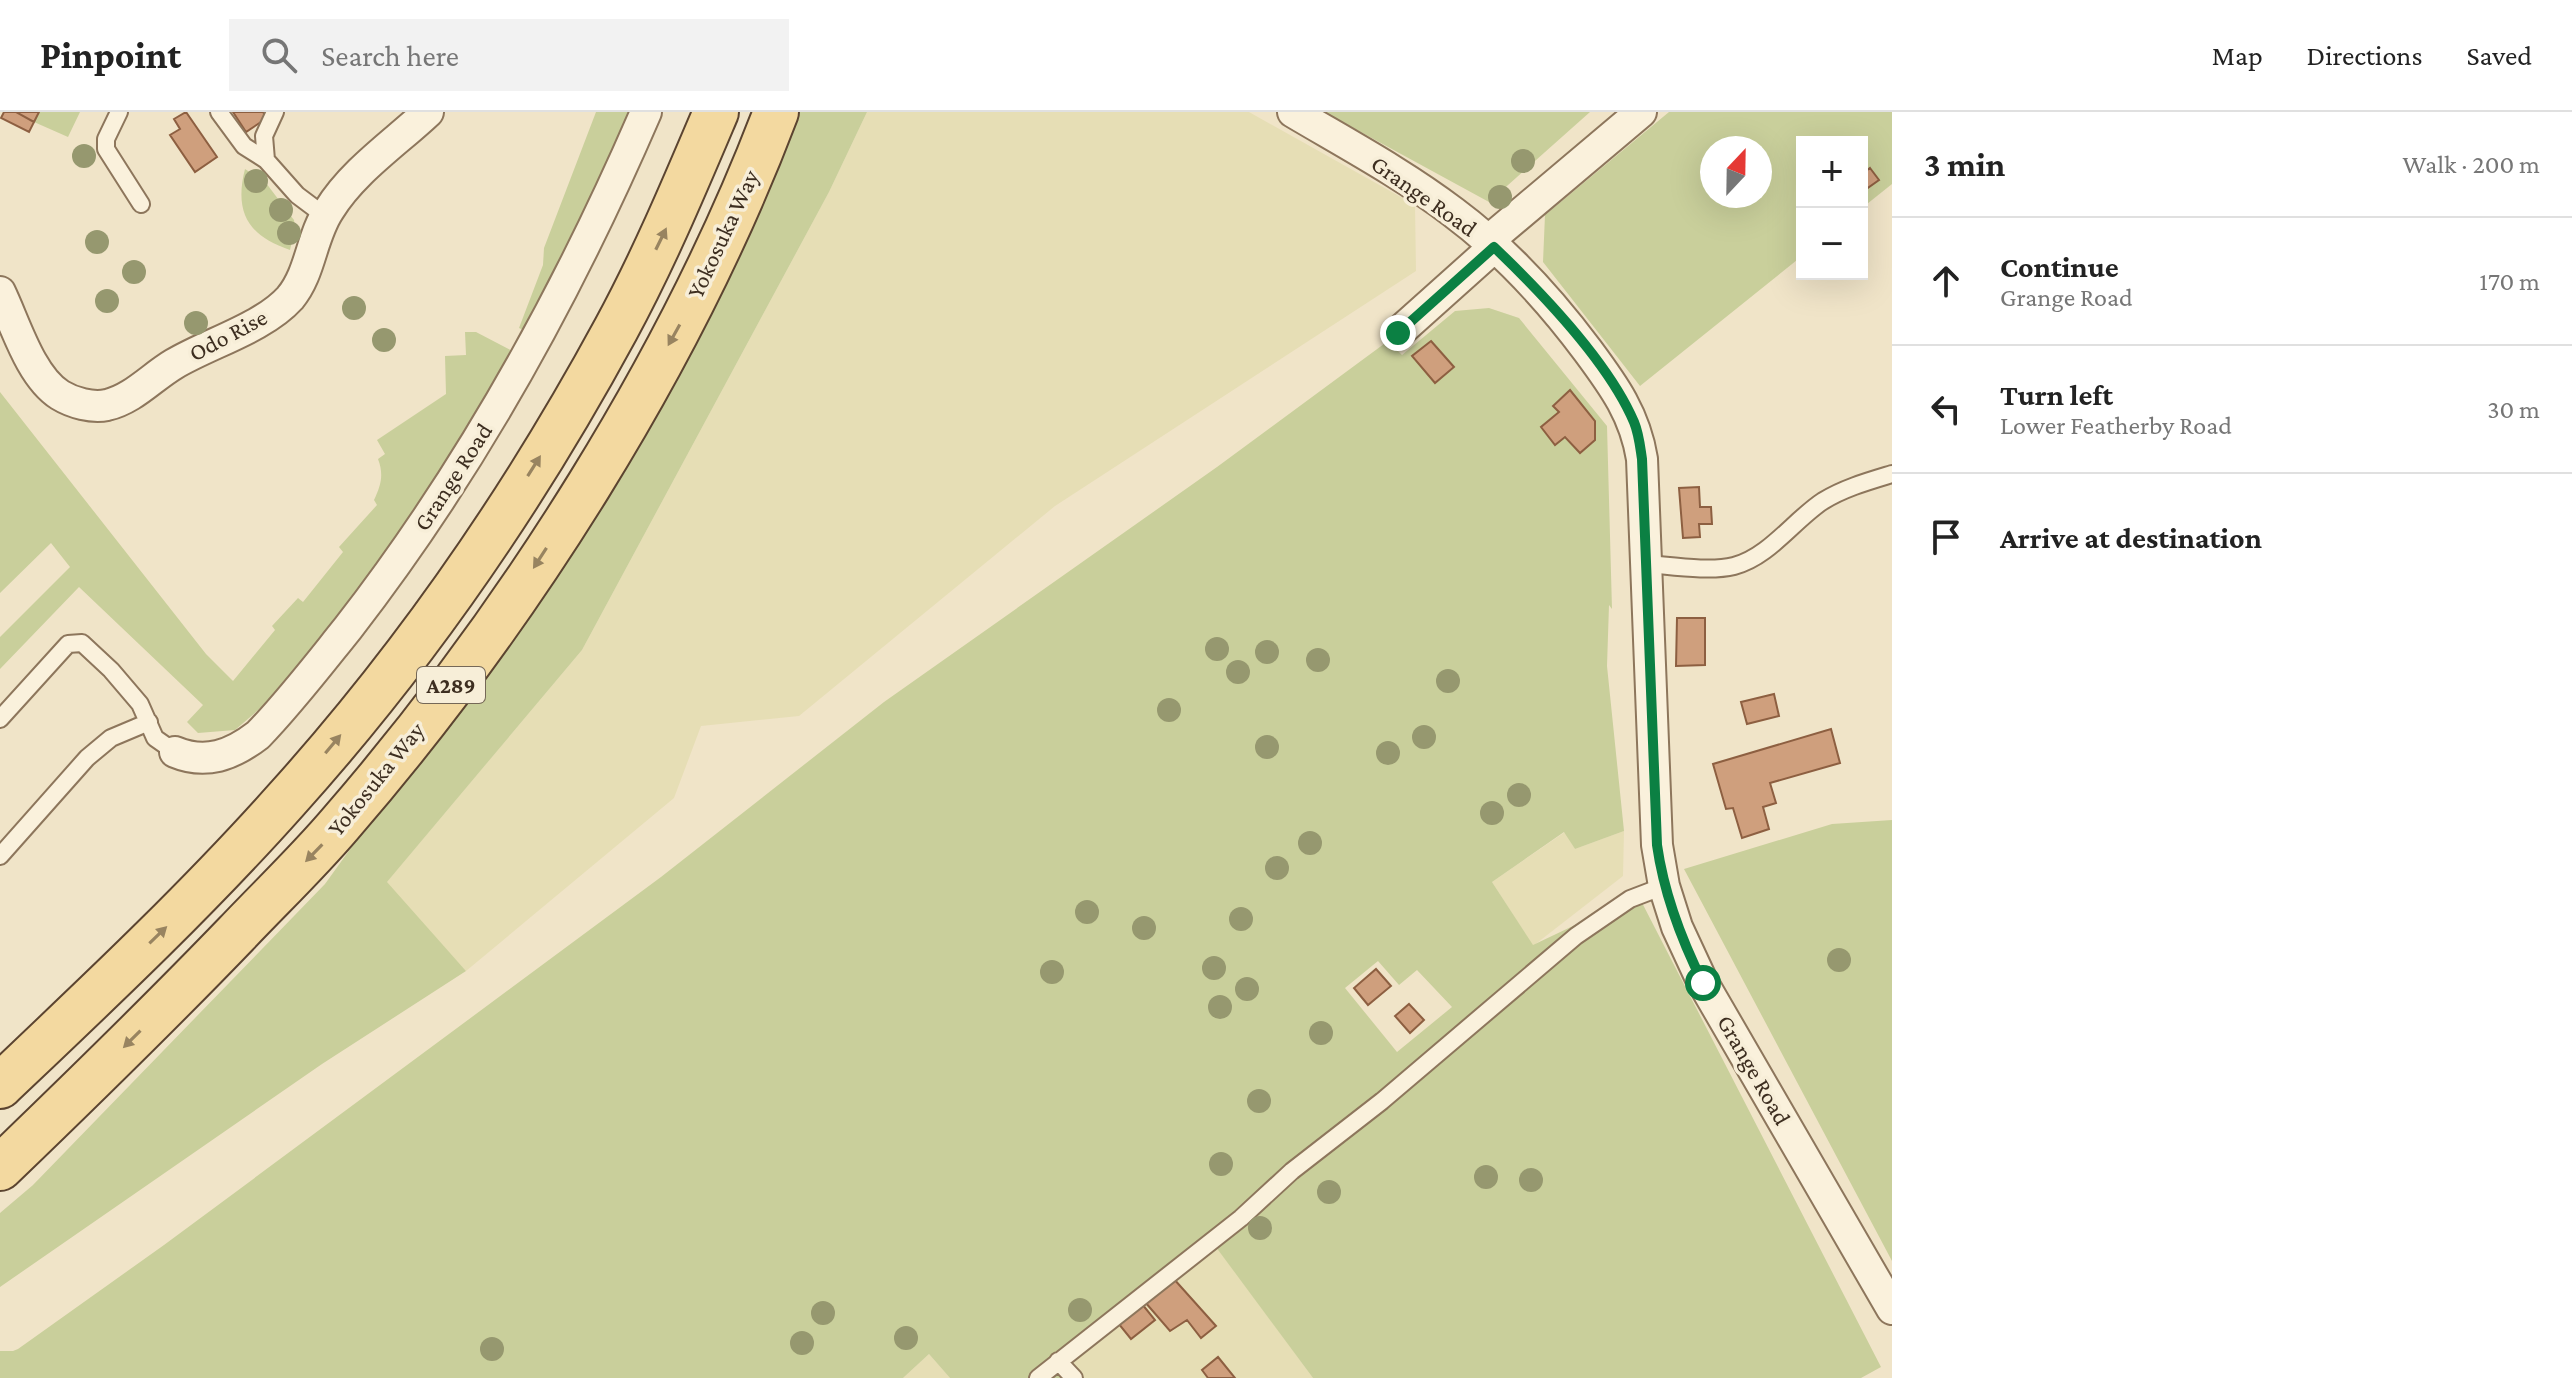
<!DOCTYPE html>
<html lang="en">
<head>
<meta charset="utf-8">
<style>
	:root { --surface:#fff; --page:#f2f2f2; --text:#222; --muted:#767676; --line:#e0e0e0 }
	body { margin:0; font-family:"Crimson Pro",serif; background:var(--page); color:var(--text) }
	.controls { position:absolute; right:24px; top:24px; display:grid; overflow:hidden; border-radius:0px; box-shadow:0 8px 32px #0002 }
	.controls button { width:72px; height:72px; display:grid; place-items:center; padding:0; border:0; border-bottom:2px solid var(--line); background:var(--surface); color:var(--text); font:40px sans-serif }
	.compass { position:absolute; left:1700px; top:24px; width:72px; height:72px; border-radius:50%; background:var(--surface); box-shadow:0 8px 32px #0002; rotate:22deg }
	.stop { position:absolute; width:24px; height:24px; margin:-18px; border:6px solid #0b8043; border-radius:50%; background:#fff }
	.stop.end { background:#0b8043; border-color:#fff; box-shadow:0 2px 8px #0008 }
	.list { margin:0; padding:0; list-style:none }
	h2 { display:flex; justify-content:space-between; align-items:center; height:104px; margin:0; padding:0 32px; font-size:34px }
	h2 small { font-size:26px; font-weight:400; color:var(--muted) }
	.list li { display:grid; grid-template-columns:52px 1fr auto; gap:24px; align-items:center; box-sizing:border-box; height:128px; padding:0 32px; border-top:2px solid var(--line) }
	.list b { display:block; font-size:30px; white-space:nowrap }
	.list p { margin:0; font-size:26px; white-space:nowrap; color:var(--muted) }
	.list em { font-size:26px; font-style:normal; color:var(--muted) }
	.icon { flex:none; width:44px; height:44px; fill:none; stroke:currentColor; stroke-width:2; stroke-linecap:round; stroke-linejoin:round }
	.map { position:relative; flex:none; width:1892px; height:1266px; overflow:hidden }
	header { display:flex; align-items:center; gap:48px; box-sizing:border-box; height:112px; padding:0 40px; background:var(--surface); border-bottom:2px solid var(--line) }
	header strong { font-size:38px }
	nav { display:flex; gap:44px; margin-inline-start:auto; font-size:28px }
	.search { width:560px; height:72px; background:var(--page); display:flex; align-items:center; gap:20px; box-sizing:border-box; padding:0 28px; border-radius:0px; color:var(--muted); font-size:30px }
	main { display:flex }
	aside { flex:1; background:var(--surface) }
	.map>svg:first-child { display:block }
	.farmland { fill:#e6deb5 }
	.green { fill:#c9cf9b; fill-rule:evenodd }
	.building { fill:#cf9f7d; stroke:#8d5f41; stroke-width:2 }
	.lines { fill:none; stroke-linecap:round; stroke-linejoin:round }
	.service-casing { stroke:#8d765c; stroke-width:20 }
	.minor-casing { stroke:#8d765c; stroke-width:34 }
	.primary-casing { stroke:#5b4430; stroke-width:48 }
	.service { stroke:#faf1dc; stroke-width:16 }
	.minor { stroke:#faf1dc; stroke-width:30 }
	.primary { stroke:#f3d9a0; stroke-width:44 }
	.tree { fill:#96986f }
	.oneway { fill:#988460 }
	.route { stroke:#0b8043; stroke-width:10 }
	.labels { text-anchor:middle; stroke-width:7; stroke-linejoin:round; paint-order:stroke }
	.shield { fill:#f7eed8; stroke:#756857; stroke-width:2 }
	.shield-label { font-size:22px; font-weight:bold; fill:#3d2e20 }
	.street-label { font-size:24px; fill:#3d2e20; stroke:#f7eed8 }
</style>
</head>
<body>
<header>
<strong>Pinpoint</strong>
<div class="search"><svg class="icon" aria-label="search" viewBox="0 0 24 24"><circle cx="10" cy="10" r="6"/><path d="M15 15l6 6"/></svg>Search here</div>
<nav><a>Map</a><a>Directions</a><a>Saved</a></nav>
</header>
<main>
<div class="map">
<svg width="1892" height="1266" viewBox="0 0 1892 1266">
	<rect width="100%" height="100%" fill="#f0e4c8"/>
	<path class="farmland" d="M867 0H1249L1415 93 1416 159 1055 394 799 604 701 614 674 686 466 859 386 771 582 538 829 80Z
		M1624 719 1623 764 1533 834 1492 770 1565 720 1575 737Z
		M1210 1126 1313 1266H1083L1067 1249Z
		M929 1242 950 1266H903Z"/>
	<path class="green" d="M39 0H80L68 25 34 10Z
		M596 0H640L532 222 519 216 543 153 544 136Z
		M793 0H867L829 80 582 538 387 770 466 859 322 952 0 1175V1101L33 1073 325 772 523 497Z
		M1324 0H1590L1489 90Z
		M1669 0H1892V72L1862 96V30H1802V144L1640 274 1543 150 1545 103ZM1712 36H1760V84H1712Z
		M245 57 266 71 294 108 295 116 290 138C248 124 234 100 245 57Z
		M1489 196 1519 206 1607 314 1612 497 1609 493 1607 554 1624 719 1575 737 1564 720 1492 770 1533 833 1638 783 1881 1255 1861 1266H1313L1210 1127 1067 1249 1083 1266H950L929 1242 903 1266H0V1239H13L18 1237 164 1133 661 765 884 590 1217 355 1388 229 1402 243 1455 199ZM1431 229 1453 255 1413 244ZM1570 278 1595 308V328L1581 341 1565 325 1555 333 1542 316 1559 300 1553 293ZM1378 849 1399 873 1417 858 1452 895 1397 940 1345 876Z
		M465 220H476L518 242 472 322 293 568 235 618 198 621 187 610 203 593 79 475 0 557V525L70 455 51 431 0 481V280L206 542 233 569 275 518 272 514 298 486 303 490 343 440 339 435 377 393 374 388C381 373 384 363 378 347L385 342 377 328 446 282 445 244 466 243Z
		M1892 708V1149L1684 757 1832 712Z"/>
	<path class="building" d="M4 0H16L34 10 29 20 1 6Z
		M16 0H39L34 10Z
		M186 0 217 45 195 60 170 23 180 17 174 7Z
		M233 0H263L267 6 246 20Z
		M1870 56 1879 68 1862 80V62Z
		M1431 229 1454 255 1435 271 1412 244Z
		M1570 278 1595 309V328L1580 341 1565 325 1555 333 1541 315 1559 300 1553 294Z
		M1699 375 1700 395H1711L1712 412H1699L1700 425 1683 426 1679 376Z
		M1677 506H1705V553L1676 554Z
		M1774 582 1779 604 1747 612 1741 590Z
		M1831 617 1840 651 1770 671 1776 691 1763 695 1769 717 1742 726 1733 696 1726 697 1713 652Z
		M1376 857 1391 874 1368 893 1354 876Z
		M1409 892 1424 908 1410 921 1395 904Z
		M1173 1166 1216 1214 1201 1226 1187 1208 1170 1219 1145 1190Z
		M1142 1192 1155 1208 1131 1227 1118 1211Z
		M1218 1245 1235 1266H1208L1202 1258Z"/>
	<g class="lines">
		<g class="service-casing">
			<path id="service" d="M119 0 106 27V37L141 92
				M219 0 244 34 266 48 297 83 325 104
				M266 48 264 24 275 0
				M1647 452C1672 454 1710 460 1734 454 1769 445 1794 408 1823 389 1844 376 1869 369 1892 362
				M0 607 68 532 82 531 111 558 140 592 155 626 175 640
				M0 744 87 646 111 626 149 610
				M1058 1249 1074 1266
				M1038 1266 1241 1106 1292 1059 1382 989 1576 824 1630 787 1664 774"/>
		</g>
		<g class="minor-casing">
			<path id="minor" d="M1293 0C1347 32 1403 62 1453 100 1504 138 1550 188 1588 239 1614 274 1635 303 1642 347L1657 733 1664 774 1677 815 1703 871 1892 1197
				M1488 129 1641 0
				M0 180C15 211 30 264 60 283 73 291 92 296 107 293 133 287 152 265 174 252 209 231 263 216 290 186 311 161 311 125 329 98 353 59 395 31 428 0
				M1398 221 1494 135
				M175 640C206 653 232 643 258 623 290 590 319 552 348 516 470 359 567 183 646 0"/>
		</g>
		<g class="primary-casing">
			<path id="primary" d="M0 974C98 881 196 789 286 688 414 546 525 385 616 217 654 147 685 73 716 0
				M0 1056C80 979 159 902 236 822 271 785 308 750 341 711 517 508 681 251 776 0"/>
		</g>
		<use href="#service" class="service"/>
		<use href="#minor" class="minor"/>
		<use href="#primary" class="primary"/>
	</g>
	<g class="tree">
		<circle cx="84" cy="44" r="12"/>
		<circle cx="1523" cy="49" r="12"/>
		<circle cx="256" cy="69" r="12"/>
		<circle cx="1500" cy="85" r="12"/>
		<circle cx="281" cy="98" r="12"/>
		<circle cx="289" cy="121" r="12"/>
		<circle cx="97" cy="130" r="12"/>
		<circle cx="134" cy="160" r="12"/>
		<circle cx="107" cy="189" r="12"/>
		<circle cx="354" cy="196" r="12"/>
		<circle cx="196" cy="211" r="12"/>
		<circle cx="384" cy="228" r="12"/>
		<circle cx="1217" cy="537" r="12"/>
		<circle cx="1267" cy="540" r="12"/>
		<circle cx="1318" cy="548" r="12"/>
		<circle cx="1238" cy="560" r="12"/>
		<circle cx="1448" cy="569" r="12"/>
		<circle cx="1169" cy="598" r="12"/>
		<circle cx="1424" cy="625" r="12"/>
		<circle cx="1267" cy="635" r="12"/>
		<circle cx="1388" cy="641" r="12"/>
		<circle cx="1519" cy="683" r="12"/>
		<circle cx="1492" cy="701" r="12"/>
		<circle cx="1310" cy="731" r="12"/>
		<circle cx="1277" cy="756" r="12"/>
		<circle cx="1087" cy="800" r="12"/>
		<circle cx="1241" cy="807" r="12"/>
		<circle cx="1144" cy="816" r="12"/>
		<circle cx="1839" cy="848" r="12"/>
		<circle cx="1214" cy="856" r="12"/>
		<circle cx="1052" cy="860" r="12"/>
		<circle cx="1247" cy="877" r="12"/>
		<circle cx="1220" cy="895" r="12"/>
		<circle cx="1321" cy="921" r="12"/>
		<circle cx="1259" cy="989" r="12"/>
		<circle cx="1221" cy="1052" r="12"/>
		<circle cx="1486" cy="1065" r="12"/>
		<circle cx="1531" cy="1068" r="12"/>
		<circle cx="1329" cy="1080" r="12"/>
		<circle cx="1260" cy="1116" r="12"/>
		<circle cx="1080" cy="1198" r="12"/>
		<circle cx="823" cy="1201" r="12"/>
		<circle cx="906" cy="1226" r="12"/>
		<circle cx="802" cy="1231" r="12"/>
		<circle cx="492" cy="1237" r="12"/>
	</g>
	<defs><path id="oneway-solid" d="M-6-.8H1V-3.2L6.5 0L1 3.2V.8H-6Z" transform="scale(2)"/></defs>
	<g class="oneway">
		<use href="#oneway-solid" transform="translate(661 127) rotate(-64)"/>
		<use href="#oneway-solid" transform="translate(674 223) rotate(119)"/>
		<use href="#oneway-solid" transform="translate(534 354) rotate(-58)"/>
		<use href="#oneway-solid" transform="translate(540 446) rotate(123)"/>
		<use href="#oneway-solid" transform="translate(333 632) rotate(-50)"/>
		<use href="#oneway-solid" transform="translate(314 741) rotate(134)"/>
		<use href="#oneway-solid" transform="translate(158 823) rotate(-44)"/>
		<use href="#oneway-solid" transform="translate(132 927) rotate(135)"/>
	</g>
	<g class="lines">
		<path class="route" d="M1398 221 1494 135C1542 181 1608 249 1634 310 1639 322 1640 334 1642 347L1657 733C1664 782 1681 827 1703 871"/>
	</g>
	<g class="labels">
		<rect class="shield" x="417" y="555" width="68" height="36" rx="6"/>
		<g class="shield-label">
			<text x="451" y="581">A289</text>
		</g>
		<g class="street-label">
			<text transform="translate(1424 84) rotate(35)" y="8">Grange Road</text>
			<text transform="translate(723 122) rotate(-65)" y="8">Yokosuka Way</text>
			<text transform="translate(228 223) rotate(-28)" y="8">Odo Rise</text>
			<text transform="translate(453 365) rotate(-57)" y="8">Grange Road</text>
			<text transform="translate(376 667) rotate(-51)" y="8">Yokosuka Way</text>
			<text transform="translate(1754 958) rotate(60)" y="8">Grange Road</text>
		</g>
	</g>
</svg>
<div class="controls">
<button>+</button>
<button>−</button>
</div>
<svg class="compass" viewBox="-18 -18 36 36"><path d="M0-13l5 13h-10z" fill="#e53935"/><path d="M0 13l5-13h-10z" fill="#767676"/></svg>
<div class="stop" style="left:1703px;top:871px"></div>
<div class="stop end" style="left:1398px;top:221px"></div>
</div>
<aside>
<h2>3 min<small>Walk · 200 m</small></h2>
<ul class="list">
<li><svg class="icon" aria-label="ahead" viewBox="0 0 24 24"><path d="M12 20V5M6 11l6-6 6 6"/></svg><div><b>Continue</b><p>Grange Road</p></div><em>170 m</em></li>
<li><svg class="icon" aria-label="left" viewBox="0 0 24 24"><path d="M17 20v-9H6M10 6l-5 5 5 5"/></svg><div><b>Turn left</b><p>Lower Featherby Road</p></div><em>30 m</em></li>
<li><svg class="icon" aria-label="arrive" viewBox="0 0 24 24"><path d="M6 21V4h12l-3 4 3 4H6"/></svg><div><b>Arrive at destination</b></div></li>
</ul>
</aside>
</main>
</body>
</html>
